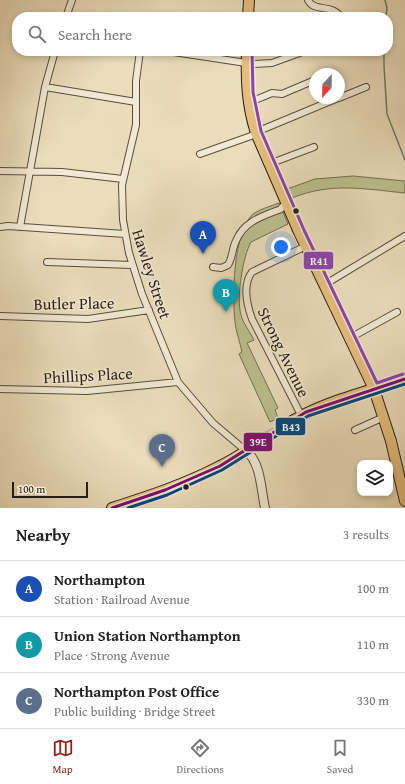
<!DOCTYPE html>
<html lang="en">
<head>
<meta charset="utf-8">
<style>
	:root { --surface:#fff; --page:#f2f2f2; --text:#222; --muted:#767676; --line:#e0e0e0; --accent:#8f2418 }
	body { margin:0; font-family:"Gentium Book Plus",serif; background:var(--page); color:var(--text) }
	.controls { position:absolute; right:12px; bottom:12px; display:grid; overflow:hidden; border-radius:8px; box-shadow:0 2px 6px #0003 }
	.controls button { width:36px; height:36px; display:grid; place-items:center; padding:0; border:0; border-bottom:1px solid var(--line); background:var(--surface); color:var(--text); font:20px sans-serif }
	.compass { position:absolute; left:309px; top:68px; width:36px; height:36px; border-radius:50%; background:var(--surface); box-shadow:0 2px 6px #0003; rotate:202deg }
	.scale { position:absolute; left:12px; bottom:10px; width:76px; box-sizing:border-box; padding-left:4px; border:2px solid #281e13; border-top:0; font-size:11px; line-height:14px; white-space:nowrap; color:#281e13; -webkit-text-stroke:3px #f1e9d3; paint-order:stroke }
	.you { position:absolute; left:281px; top:247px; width:14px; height:14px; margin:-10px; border:3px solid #fff; border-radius:50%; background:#1a73e8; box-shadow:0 0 0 6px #1a73e833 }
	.badge { display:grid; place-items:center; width:26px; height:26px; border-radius:50%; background:var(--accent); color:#fff; font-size:13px; font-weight:700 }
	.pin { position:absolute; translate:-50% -33px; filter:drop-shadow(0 1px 2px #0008) }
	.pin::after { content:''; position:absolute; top:21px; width:14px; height:12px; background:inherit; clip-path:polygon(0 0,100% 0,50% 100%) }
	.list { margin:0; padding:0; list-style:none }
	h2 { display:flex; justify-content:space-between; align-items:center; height:52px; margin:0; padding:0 16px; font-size:17px }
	h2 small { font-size:13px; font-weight:400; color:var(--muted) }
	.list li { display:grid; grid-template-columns:26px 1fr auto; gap:12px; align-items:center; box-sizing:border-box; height:56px; padding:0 16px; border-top:1px solid var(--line) }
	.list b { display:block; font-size:15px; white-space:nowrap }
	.list p { margin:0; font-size:13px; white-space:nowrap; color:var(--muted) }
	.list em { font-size:13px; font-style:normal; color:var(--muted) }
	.icon { flex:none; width:22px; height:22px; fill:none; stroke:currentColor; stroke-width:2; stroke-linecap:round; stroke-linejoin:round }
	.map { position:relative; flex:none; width:405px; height:508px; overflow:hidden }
	.search { position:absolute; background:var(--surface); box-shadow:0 2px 6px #0003; left:12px; right:12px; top:12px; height:44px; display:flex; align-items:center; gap:10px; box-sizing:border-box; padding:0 14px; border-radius:16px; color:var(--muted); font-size:15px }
	.sheet { height:220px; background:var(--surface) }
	nav { display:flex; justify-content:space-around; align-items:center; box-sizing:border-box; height:56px; border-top:1px solid var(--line); background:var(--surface); font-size:11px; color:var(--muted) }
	nav a { display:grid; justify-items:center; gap:2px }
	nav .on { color:var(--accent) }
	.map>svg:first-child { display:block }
	.green { fill:#bbc08d; stroke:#726f50 }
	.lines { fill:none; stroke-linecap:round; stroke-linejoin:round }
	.stream { stroke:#6b7c72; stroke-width:1.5 }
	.trunk-tunnel { stroke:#c3b799; stroke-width:10; stroke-dasharray:10 5; stroke-linecap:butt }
	.minor-casing { stroke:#584e3d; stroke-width:8 }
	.tertiary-casing { stroke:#584e3d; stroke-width:10 }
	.primary-casing { stroke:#281e13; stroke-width:12 }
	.trunk-casing { stroke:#281e13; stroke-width:12 }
	.minor { stroke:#f1e9d3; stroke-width:6 }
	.tertiary { stroke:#f1e9d3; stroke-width:8 }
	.primary { stroke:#e5be7e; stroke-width:10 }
	.trunk { stroke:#e5be7e; stroke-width:10 }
	.bus-1-casing { stroke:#f1e9d3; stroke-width:6 }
	.bus-2-casing { stroke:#f1e9d3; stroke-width:6 }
	.bus-3-casing { stroke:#f1e9d3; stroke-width:6 }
	.bus-1 { stroke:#7c0d6e; stroke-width:3 }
	.bus-2 { stroke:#00467f; stroke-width:3 }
	.bus-3 { stroke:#8e44ad; stroke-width:3 }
	.bus-dot { fill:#281e13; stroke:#f1e9d3; stroke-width:1.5 }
	.labels { text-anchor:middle; stroke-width:3; stroke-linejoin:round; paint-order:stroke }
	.street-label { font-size:16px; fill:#281e13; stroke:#f1e9d3 }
	.line-badge { stroke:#f1e9d3; stroke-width:1.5 }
	.badge-label { font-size:11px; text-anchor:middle; font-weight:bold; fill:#fff }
</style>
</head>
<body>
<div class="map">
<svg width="405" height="508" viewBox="0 0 405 508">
	<rect width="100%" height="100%" fill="#eaddbb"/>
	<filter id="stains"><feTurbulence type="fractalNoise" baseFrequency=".005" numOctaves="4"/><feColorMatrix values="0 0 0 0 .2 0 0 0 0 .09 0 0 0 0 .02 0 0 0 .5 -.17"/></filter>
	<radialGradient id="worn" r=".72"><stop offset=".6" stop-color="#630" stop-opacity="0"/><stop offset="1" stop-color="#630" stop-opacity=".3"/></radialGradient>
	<path class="green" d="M353 176 405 181V193C365 189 331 182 292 198L287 189 315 179Z
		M279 203 288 224 251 242C243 256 236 298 241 315 243 323 250 332 254 340L247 343 278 408 275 410 278 418 270 422 239 354 242 352C240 342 236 332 235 322 232 297 233 232 253 214 260 209 271 206 279 203Z"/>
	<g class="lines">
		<path class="stream" d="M385 0 387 8 386 17
			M384 51V66L387 114 405 160"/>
		<path class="trunk-tunnel" d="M267 437 284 426"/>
		<g class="minor-casing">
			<path id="minor" d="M308 0C315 13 331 3 341 17
				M66 17 72 0
				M140 51 136 81V125L122 185 123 220 129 253 142 294 178 382 213 423 246 451
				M167 51 253 64 272 63 305 51
				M45 87 136 102
				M339 98 366 87
				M248 103 272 93 282 94 315 80
				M200 154 251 136 261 130 338 98
				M269 164 314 147
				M0 171 62 172 123 179
				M0 227 8 226 125 234
				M20 227 45 87 55 51
				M47 262 132 265
				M213 267 221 268 228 265C233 257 232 248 236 241 244 221 263 216 281 209L282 207 287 204
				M324 285 405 236
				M0 316 88 319 149 310
				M350 338 397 312
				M0 389 87 391 178 382
				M301 415 252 319C247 305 242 285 252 272L306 246
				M355 430 384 417"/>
		</g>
		<g class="tertiary-casing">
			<path id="tertiary" d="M246 451C261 462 261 490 265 508"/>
		</g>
		<g class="primary-casing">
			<path id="primary" d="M248 17 249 0
				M247 51C246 80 247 105 256 133L299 232 374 389 391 441 405 501"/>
		</g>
		<g class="trunk-casing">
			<path id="trunk" d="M284 426C320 402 364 393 405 379
				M112 508C149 496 186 484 220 466 237 458 252 447 267 437"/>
		</g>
		<use href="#minor" class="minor"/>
		<use href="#tertiary" class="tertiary"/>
		<use href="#primary" class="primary"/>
		<use href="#trunk" class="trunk"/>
		<g class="bus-1-casing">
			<path id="bus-1" d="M112 508 165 490 220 466 306 412 405 379"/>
		</g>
		<g class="bus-2-casing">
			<path id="bus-2" d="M128 508 167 495 222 470 308 416 405 384"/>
		</g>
		<g class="bus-3-casing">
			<path id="bus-3" d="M252 51 253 92 261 131 304 230 377 383 403 374"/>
		</g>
		<use href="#bus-1" class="bus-1"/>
		<use href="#bus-2" class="bus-2"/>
		<use href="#bus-3" class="bus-3"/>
	</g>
	<g class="bus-dot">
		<circle cx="296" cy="211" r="3.5"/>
		<circle cx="186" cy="487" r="3.5"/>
	</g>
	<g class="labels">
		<g class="street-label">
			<text transform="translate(152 274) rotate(72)" y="6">Hawley Street</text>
			<text transform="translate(74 303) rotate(-1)" y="6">Butler Place</text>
			<text transform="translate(284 352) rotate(64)" y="6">Strong Avenue</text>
			<text transform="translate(88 375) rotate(-3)" y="6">Phillips Place</text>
		</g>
	</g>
	<g class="line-badge">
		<rect x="303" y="251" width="31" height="19" rx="4" fill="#8e44ad"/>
		<rect x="275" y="417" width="31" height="19" rx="4" fill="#00467f"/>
		<rect x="243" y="432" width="30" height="20" rx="4" fill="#7c0d6e"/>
	</g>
	<g class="badge-label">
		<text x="319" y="265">R41</text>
		<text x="291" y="431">B43</text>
		<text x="258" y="446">39E</text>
	</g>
	<rect width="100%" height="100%" filter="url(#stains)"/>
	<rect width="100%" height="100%" fill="url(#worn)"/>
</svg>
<div class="controls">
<button><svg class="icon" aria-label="layers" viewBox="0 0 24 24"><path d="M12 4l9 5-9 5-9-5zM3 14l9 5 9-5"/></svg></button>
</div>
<svg class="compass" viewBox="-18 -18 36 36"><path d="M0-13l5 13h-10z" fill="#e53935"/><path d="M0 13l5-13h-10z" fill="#767676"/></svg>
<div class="scale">100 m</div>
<div class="you"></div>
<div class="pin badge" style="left:203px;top:254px;background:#1a4fb4">A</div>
<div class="pin badge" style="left:226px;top:312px;background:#0f9aa8">B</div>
<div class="pin badge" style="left:162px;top:467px;background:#5c6f8a">C</div>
<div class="search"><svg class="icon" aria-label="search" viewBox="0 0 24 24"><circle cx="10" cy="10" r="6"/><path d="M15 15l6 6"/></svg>Search here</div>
</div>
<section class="sheet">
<h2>Nearby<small>3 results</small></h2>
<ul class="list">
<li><span class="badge" style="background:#1a4fb4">A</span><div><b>Northampton</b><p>Station · Railroad Avenue</p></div><em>100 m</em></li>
<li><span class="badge" style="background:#0f9aa8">B</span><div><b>Union Station Northampton</b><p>Place · Strong Avenue</p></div><em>110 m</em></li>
<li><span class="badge" style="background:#5c6f8a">C</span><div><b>Northampton Post Office</b><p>Public building · Bridge Street</p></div><em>330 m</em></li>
</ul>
</section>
<nav>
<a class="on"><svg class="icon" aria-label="map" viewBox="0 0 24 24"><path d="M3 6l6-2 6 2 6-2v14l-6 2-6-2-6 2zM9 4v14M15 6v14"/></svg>Map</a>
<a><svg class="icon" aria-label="directions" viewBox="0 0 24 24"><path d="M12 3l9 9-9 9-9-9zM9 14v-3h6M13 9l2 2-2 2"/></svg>Directions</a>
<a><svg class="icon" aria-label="saved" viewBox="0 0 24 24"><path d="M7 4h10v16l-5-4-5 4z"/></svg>Saved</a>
</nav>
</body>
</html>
